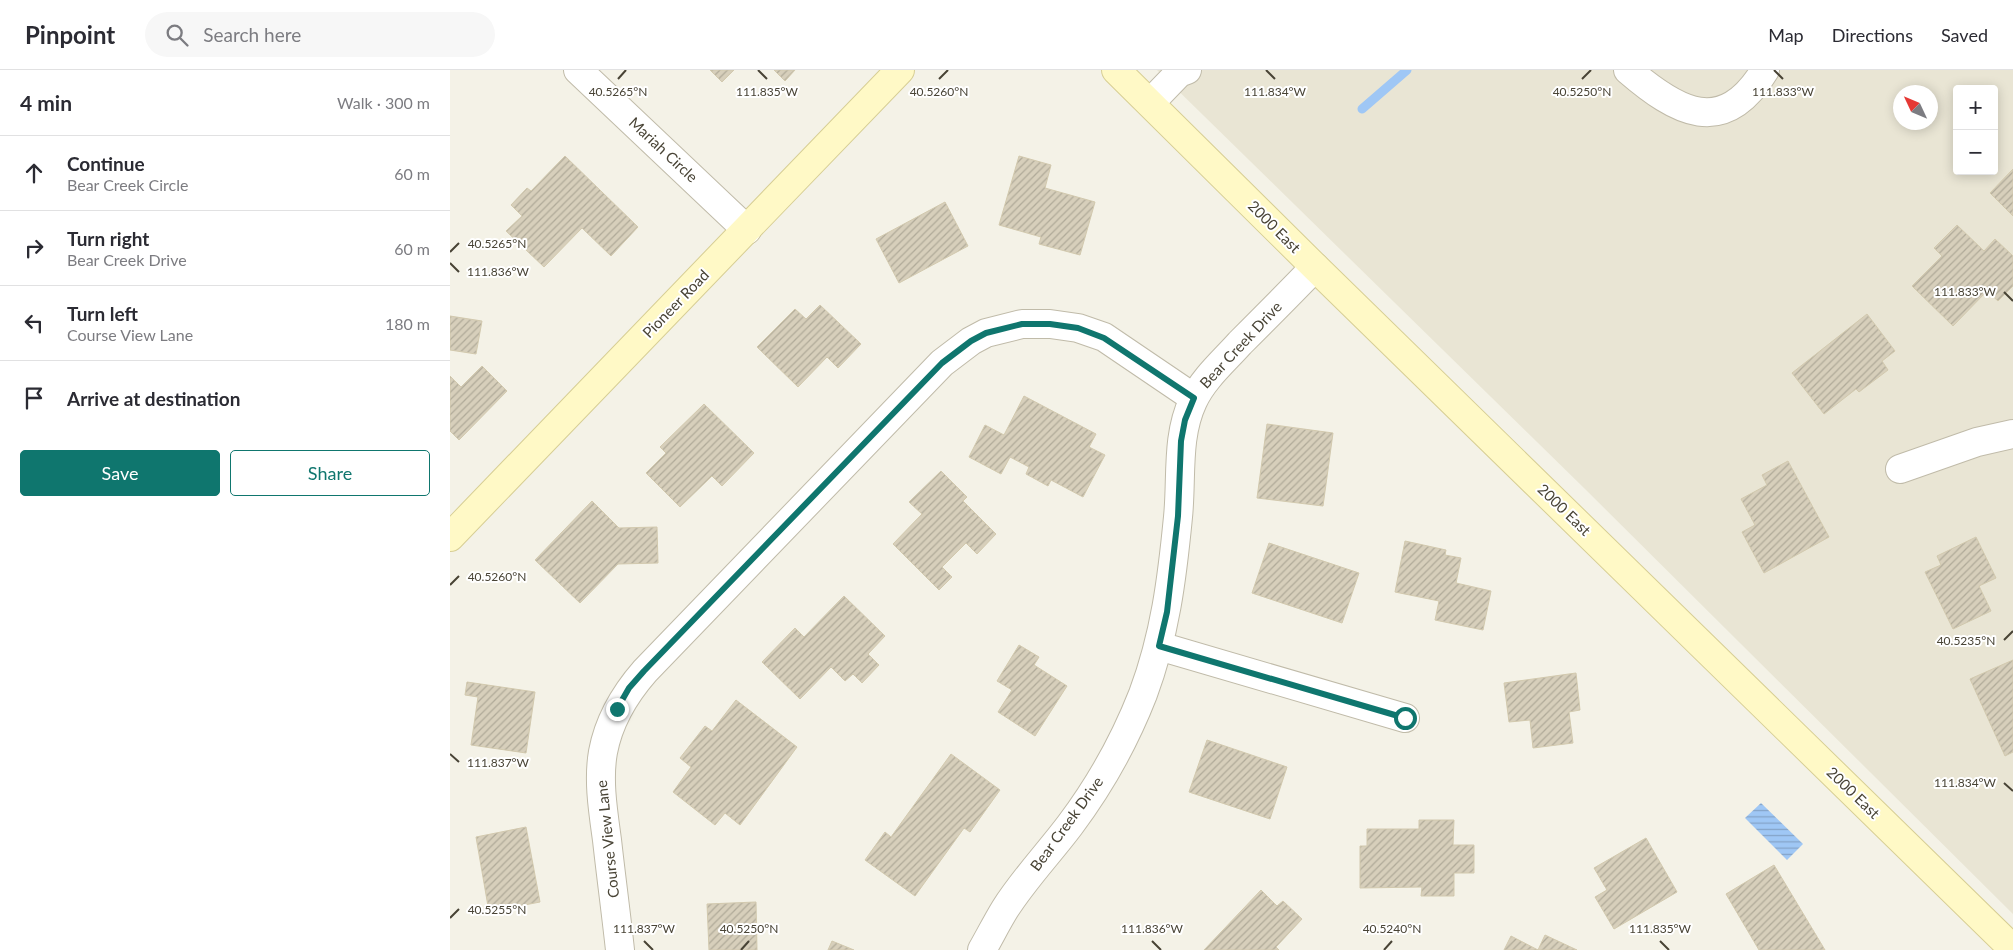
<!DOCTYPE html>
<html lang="en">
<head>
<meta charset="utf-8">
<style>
	:root { --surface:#fff; --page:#f7f7f7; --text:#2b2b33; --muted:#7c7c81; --line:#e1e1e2; --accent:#0f766e }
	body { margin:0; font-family:Lato,sans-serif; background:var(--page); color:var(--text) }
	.controls { position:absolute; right:15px; top:15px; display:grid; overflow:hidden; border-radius:5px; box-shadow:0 2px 12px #0003 }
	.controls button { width:45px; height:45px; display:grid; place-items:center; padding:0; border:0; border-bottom:1px solid var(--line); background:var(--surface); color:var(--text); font:25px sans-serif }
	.compass { position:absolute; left:1443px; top:15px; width:45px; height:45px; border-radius:50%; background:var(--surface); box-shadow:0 2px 12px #0003; rotate:314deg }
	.stop { position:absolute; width:15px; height:15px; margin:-11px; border:4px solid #0f766e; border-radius:50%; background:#fff }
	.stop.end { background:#0f766e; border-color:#fff; box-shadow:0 1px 5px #0008 }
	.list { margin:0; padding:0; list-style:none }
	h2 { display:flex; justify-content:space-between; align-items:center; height:65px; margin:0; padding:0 20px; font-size:21px }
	h2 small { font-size:16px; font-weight:400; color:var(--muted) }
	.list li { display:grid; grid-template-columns:32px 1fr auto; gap:15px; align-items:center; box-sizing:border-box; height:75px; padding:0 20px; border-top:1px solid var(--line) }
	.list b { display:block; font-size:19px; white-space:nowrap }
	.list p { margin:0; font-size:16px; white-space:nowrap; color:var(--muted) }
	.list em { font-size:16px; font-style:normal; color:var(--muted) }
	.actions { display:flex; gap:10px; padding:15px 20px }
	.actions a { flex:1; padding:11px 0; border:1px solid var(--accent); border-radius:5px; text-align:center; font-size:18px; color:var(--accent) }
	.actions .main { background:var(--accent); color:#fff }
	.icon { flex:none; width:28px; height:28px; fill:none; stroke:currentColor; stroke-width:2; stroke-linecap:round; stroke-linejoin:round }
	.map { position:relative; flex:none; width:1563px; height:880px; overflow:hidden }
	header { display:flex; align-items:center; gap:30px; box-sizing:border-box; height:70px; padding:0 25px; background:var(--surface); border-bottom:1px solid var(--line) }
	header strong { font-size:24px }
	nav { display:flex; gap:28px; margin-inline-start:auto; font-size:18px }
	.search { width:350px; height:45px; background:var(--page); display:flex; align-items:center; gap:12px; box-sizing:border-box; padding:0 18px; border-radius:28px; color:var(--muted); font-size:19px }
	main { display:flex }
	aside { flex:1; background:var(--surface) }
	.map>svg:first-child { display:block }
	.residential { fill:#e9e5d4; fill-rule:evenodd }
	.water { fill:url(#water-rules) }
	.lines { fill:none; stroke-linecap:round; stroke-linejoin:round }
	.stream { stroke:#9fc7f5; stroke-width:9 }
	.building { fill:url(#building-hatch); stroke:#d2c9ae }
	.street-casing { stroke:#c0bba9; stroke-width:30 }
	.secondary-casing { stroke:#d7ce94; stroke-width:30 }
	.street { stroke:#fff; stroke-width:28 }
	.secondary { stroke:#fff9c6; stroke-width:28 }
	.route { stroke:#0f766e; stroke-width:6 }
	.ticks { fill:none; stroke:#484335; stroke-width:2 }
	.labels { text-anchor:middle; stroke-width:4; stroke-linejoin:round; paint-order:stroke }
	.street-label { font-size:15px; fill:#484335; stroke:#fff }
	.ticks-label { font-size:12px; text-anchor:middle; fill:#484335; stroke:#fff; stroke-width:4; stroke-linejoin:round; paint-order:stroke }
</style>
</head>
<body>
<header>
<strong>Pinpoint</strong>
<div class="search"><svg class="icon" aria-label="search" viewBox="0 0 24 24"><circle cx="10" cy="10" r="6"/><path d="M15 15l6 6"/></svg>Search here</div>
<nav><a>Map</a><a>Directions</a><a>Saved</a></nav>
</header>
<main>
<aside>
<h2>4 min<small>Walk · 300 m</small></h2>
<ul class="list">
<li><svg class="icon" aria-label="ahead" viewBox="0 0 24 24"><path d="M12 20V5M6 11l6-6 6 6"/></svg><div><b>Continue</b><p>Bear Creek Circle</p></div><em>60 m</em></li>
<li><svg class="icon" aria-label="right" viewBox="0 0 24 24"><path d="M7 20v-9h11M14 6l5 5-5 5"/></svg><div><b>Turn right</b><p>Bear Creek Drive</p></div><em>60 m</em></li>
<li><svg class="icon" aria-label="left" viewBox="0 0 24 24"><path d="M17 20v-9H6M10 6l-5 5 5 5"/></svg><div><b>Turn left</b><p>Course View Lane</p></div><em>180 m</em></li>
<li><svg class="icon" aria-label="arrive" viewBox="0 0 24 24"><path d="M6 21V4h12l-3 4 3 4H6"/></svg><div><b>Arrive at destination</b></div></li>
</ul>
<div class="actions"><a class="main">Save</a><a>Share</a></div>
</aside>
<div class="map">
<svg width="1563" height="880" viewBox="0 0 1563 880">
	<defs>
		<pattern id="water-rules" width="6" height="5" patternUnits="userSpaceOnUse" patternTransform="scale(1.25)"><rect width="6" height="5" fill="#9fc7f5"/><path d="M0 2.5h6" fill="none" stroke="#84a3c7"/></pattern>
		<pattern id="building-hatch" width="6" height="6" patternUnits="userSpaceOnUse" patternTransform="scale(1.25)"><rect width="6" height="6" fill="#d7cfbb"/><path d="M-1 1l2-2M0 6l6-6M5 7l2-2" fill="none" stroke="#b0aa99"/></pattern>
	</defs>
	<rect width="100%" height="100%" fill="#f4f2e7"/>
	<path class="residential" d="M707 0H1563V844L1134 418ZM1507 19H1544V101H1507ZM1450 22H1480V52H1450Z"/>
	<path class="water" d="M1311 733 1353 774 1337 790 1295 748Z"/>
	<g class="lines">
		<path class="stream" d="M912 39 957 0"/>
	</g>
	<path class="building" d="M260 0H284L272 12Z
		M324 0H345L335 11Z
		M115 86 188 157 161 186 132 158 94 197 56 161 72 146 61 135 77 118 81 121Z
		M569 86 601 95 595 118 645 132 630 185 589 174 591 167 549 155Z
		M1563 99V146L1540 123Z
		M495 132 518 176 449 213 426 169Z
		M1507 155 1534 181 1545 169 1563 186V216L1548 231 1537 221 1503 256 1462 216 1492 186 1484 178Z
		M370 235 411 274 388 298 377 287 348 317 307 277 345 239 356 249Z
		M1417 244 1445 281 1432 291 1438 300 1409 322 1406 319 1374 344 1342 303Z
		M0 246 32 251 26 284 0 280Z
		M32 296 57 321 9 370 0 361V306L11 317Z
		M574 326 646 364 639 377 655 385 633 427 601 410 598 416 576 404 579 397 560 387 551 404 519 387 535 355 554 365Z
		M254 334 304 383 272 416 262 406 230 437 196 403 216 383 210 377Z
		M817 354 883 363 873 436 807 428Z
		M1338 391 1379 467 1314 503 1292 462 1305 455 1291 429 1317 415 1312 405Z
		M491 401 517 427 513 431 546 464 527 484 516 473 492 497 502 507 489 520 443 474 472 444 459 432Z
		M142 431 169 458 207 457 208 493 168 494 130 533 85 490Z
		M1526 467 1546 508 1529 516 1541 541 1503 559 1475 502 1491 495 1487 486Z
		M955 471 996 480 995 485 1011 488 1006 513 1041 521 1033 560 985 550 989 531 945 522Z
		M819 473 909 503 892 553 802 523Z
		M394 526 435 566 418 584 429 595 412 613 403 604 395 611 381 597 350 629 312 592 345 558 354 567Z
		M569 575 589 587 584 595 617 616 585 666 548 642 562 620 547 611Z
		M1563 590V682L1555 686 1520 609Z
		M1126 603 1130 640 1119 642 1123 673 1083 678 1080 650 1059 652 1054 613Z
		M17 612 85 622 76 683 21 675 28 627 15 625Z
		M286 630 347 677 290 755 275 743 265 755 223 722 241 697 230 688 255 656 262 661Z
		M757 670 837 697 820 749 739 722Z
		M501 684 550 720 520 762 514 758 465 826 415 790 435 762 441 767Z
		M969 750H1004L1003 775H1024V803H1004V826H971L972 817 910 818V776H917V759H969Z
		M76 757 90 832 39 842 26 767Z
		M1196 768 1227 822 1164 859 1145 827 1157 820 1144 798Z
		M1324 795 1375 880H1309L1276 824Z
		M811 820 827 836 833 831 852 849 826 877 829 880H754Z
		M306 832 307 880H259L257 834Z
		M1095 865 1127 880H1054L1061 866 1088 880Z
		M382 871 404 880H378Z"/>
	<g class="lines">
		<g class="street-casing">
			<path id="street" d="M128 0 297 160
				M1178 0C1227 42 1273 69 1315 0
				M700 33 729 3 737 0
				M1450 399 1527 372 1563 364
				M709 576 955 648
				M170 880C166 843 161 806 157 770 153 741 148 710 153 682 159 650 174 625 195 601L492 293 521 271 536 263 572 254H600L628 258 654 267 744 328
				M532 880C540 866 547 852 555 839 574 809 599 783 620 755 650 715 675 670 693 624 715 565 722 509 728 447 732 408 726 367 743 331 753 309 774 291 790 273 815 248 840 223 865 197"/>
		</g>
		<g class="secondary-casing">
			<path id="secondary" d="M666 0 865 197 1563 879
				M0 467 450 0"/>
		</g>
		<use href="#street" class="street"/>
		<use href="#secondary" class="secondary"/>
	</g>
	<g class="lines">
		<path class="route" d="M167 639 179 618 194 601 492 293 521 271 536 263 572 254H600L628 258 654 268 744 328 735 350 731 371 728 446 717 542 709 576 955 648"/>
	</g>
	<path class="ticks" d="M308 0 317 9M816 0 825 9M1324 0 1333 9M168 9 176 0M489 9 498 0M1132 9 1141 0M0 182 9 173M0 193 9 202M1554 222 1563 231M0 515 9 506M1554 570 1563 561M0 684 9 692M1554 713 1563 721M0 848 9 839M194 871 203 880M702 871 711 880M1210 871 1219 880M291 880 299 871M934 880 942 871"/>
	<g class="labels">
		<g class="street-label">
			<text transform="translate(213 80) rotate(43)" y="5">Mariah Circle</text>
			<text transform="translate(824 157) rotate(45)" y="5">2000 East</text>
			<text transform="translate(226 234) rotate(-46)" y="5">Pioneer Road</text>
			<text transform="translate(791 275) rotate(-47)" y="5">Bear Creek Drive</text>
			<text transform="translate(1114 440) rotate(44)" y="5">2000 East</text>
			<text transform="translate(1403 723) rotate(44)" y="5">2000 East</text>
			<text transform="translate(617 754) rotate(-54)" y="5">Bear Creek Drive</text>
			<text transform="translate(158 769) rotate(-96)" y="5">Course View Lane</text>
		</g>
	</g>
	<g class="ticks-label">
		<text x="317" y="26">111.835°W</text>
		<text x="825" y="26">111.834°W</text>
		<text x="1333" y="26">111.833°W</text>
		<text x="168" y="26">40.5265°N</text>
		<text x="489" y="26">40.5260°N</text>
		<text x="1132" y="26">40.5250°N</text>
		<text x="47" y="178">40.5265°N</text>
		<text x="48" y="206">111.836°W</text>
		<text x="1515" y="226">111.833°W</text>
		<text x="47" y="511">40.5260°N</text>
		<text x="1516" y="575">40.5235°N</text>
		<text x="48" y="697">111.837°W</text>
		<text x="1515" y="717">111.834°W</text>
		<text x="47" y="844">40.5255°N</text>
		<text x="299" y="863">40.5250°N</text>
		<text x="942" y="863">40.5240°N</text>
		<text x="194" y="863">111.837°W</text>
		<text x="702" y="863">111.836°W</text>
		<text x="1210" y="863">111.835°W</text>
	</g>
</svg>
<div class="controls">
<button>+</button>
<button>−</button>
</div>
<svg class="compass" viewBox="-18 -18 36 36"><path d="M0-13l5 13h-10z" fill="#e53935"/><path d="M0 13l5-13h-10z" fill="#7c7c81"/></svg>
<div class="stop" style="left:955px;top:648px"></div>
<div class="stop end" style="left:167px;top:639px"></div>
</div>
</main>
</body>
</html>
